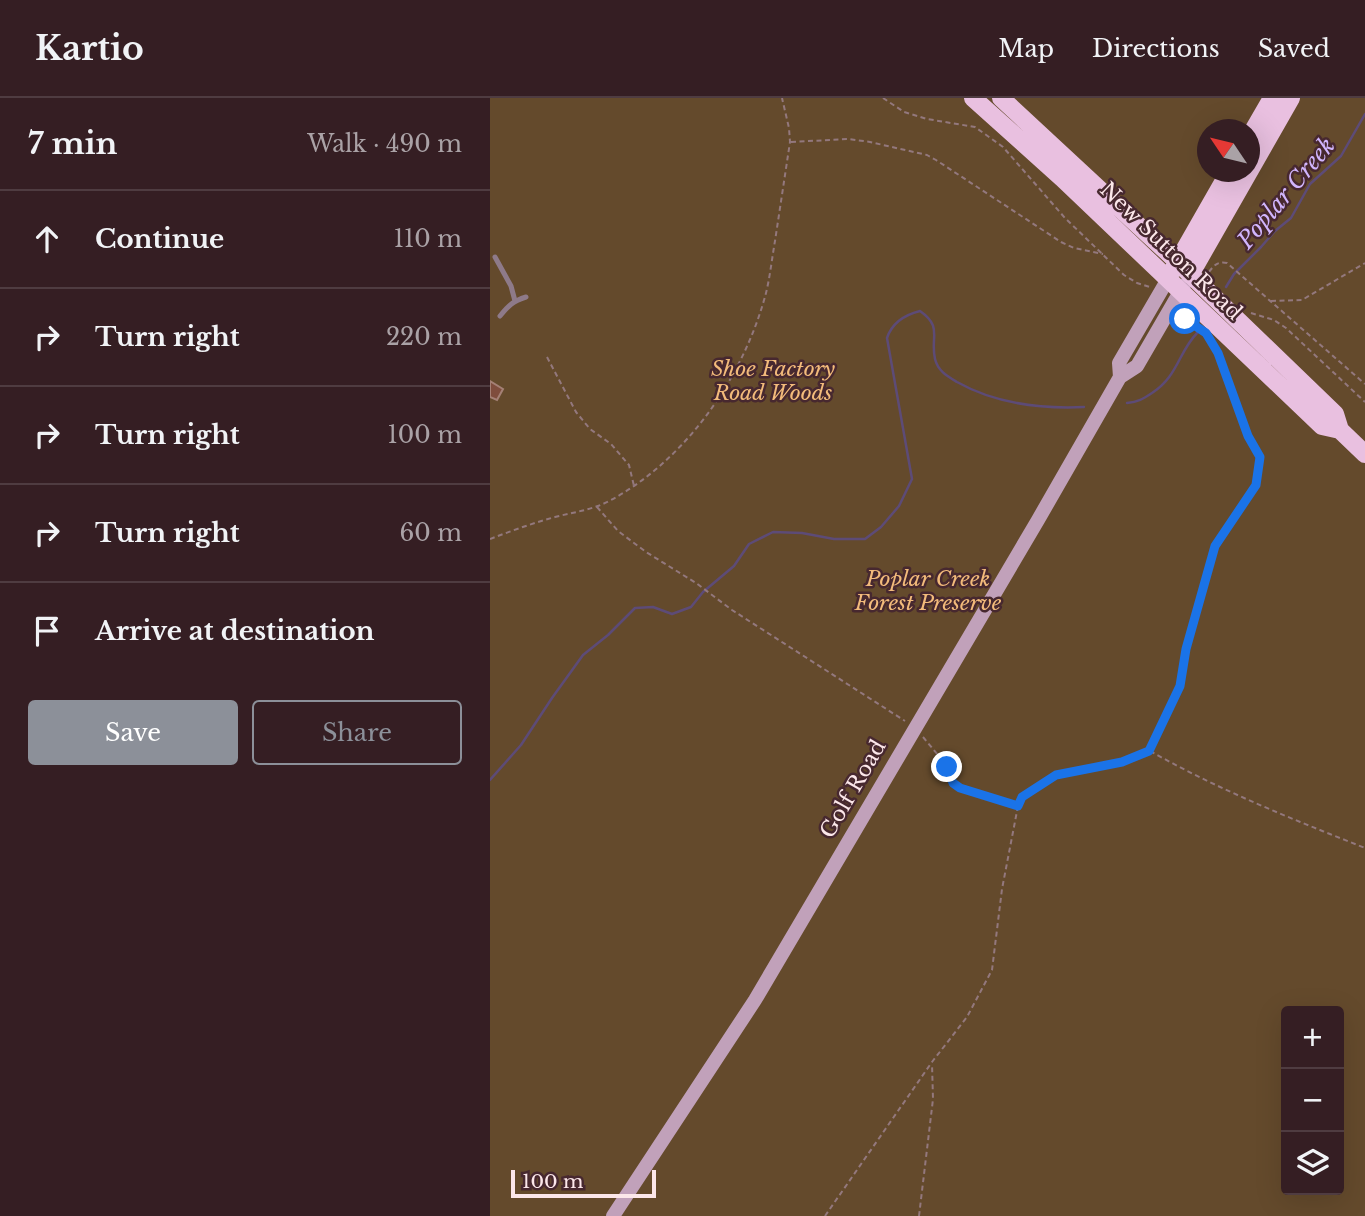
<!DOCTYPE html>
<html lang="en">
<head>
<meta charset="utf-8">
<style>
	:root { --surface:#351e23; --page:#402b30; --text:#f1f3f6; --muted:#aaa2a6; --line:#4f3c41; --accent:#8c9099 }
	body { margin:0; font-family:"Libre Baskerville",serif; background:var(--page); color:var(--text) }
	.controls { position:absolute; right:21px; bottom:21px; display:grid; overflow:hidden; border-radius:7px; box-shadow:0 7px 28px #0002 }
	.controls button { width:63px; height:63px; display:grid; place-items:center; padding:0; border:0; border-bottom:2px solid var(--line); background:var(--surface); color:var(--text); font:35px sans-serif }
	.compass { position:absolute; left:707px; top:21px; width:63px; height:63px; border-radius:50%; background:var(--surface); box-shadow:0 7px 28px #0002; rotate:305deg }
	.scale { position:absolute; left:21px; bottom:18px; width:145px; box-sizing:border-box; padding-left:7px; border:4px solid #fce7ea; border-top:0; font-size:19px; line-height:24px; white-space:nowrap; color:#fce7ea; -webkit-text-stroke:5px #47282f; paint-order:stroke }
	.stop { position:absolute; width:21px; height:21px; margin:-16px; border:5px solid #1a73e8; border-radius:50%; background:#fff }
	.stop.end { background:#1a73e8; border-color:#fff; box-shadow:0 2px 7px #0008 }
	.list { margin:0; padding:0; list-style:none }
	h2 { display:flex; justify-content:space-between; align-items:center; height:91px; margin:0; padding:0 28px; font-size:30px }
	h2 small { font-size:23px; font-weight:400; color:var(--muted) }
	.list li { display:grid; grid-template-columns:46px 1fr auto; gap:21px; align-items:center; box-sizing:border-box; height:98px; padding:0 28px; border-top:2px solid var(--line) }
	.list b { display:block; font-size:26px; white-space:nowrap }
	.list em { font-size:23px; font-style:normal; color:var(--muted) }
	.actions { display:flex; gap:14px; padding:21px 28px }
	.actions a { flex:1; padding:16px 0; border:2px solid var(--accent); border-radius:7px; text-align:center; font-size:24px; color:var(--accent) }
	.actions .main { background:var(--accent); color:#fff }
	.icon { flex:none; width:38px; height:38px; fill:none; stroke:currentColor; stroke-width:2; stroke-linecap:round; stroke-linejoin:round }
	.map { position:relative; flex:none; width:875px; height:1118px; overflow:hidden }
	header { display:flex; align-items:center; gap:42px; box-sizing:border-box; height:98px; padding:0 35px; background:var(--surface); border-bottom:2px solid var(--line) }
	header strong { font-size:33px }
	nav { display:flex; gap:38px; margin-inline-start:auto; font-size:24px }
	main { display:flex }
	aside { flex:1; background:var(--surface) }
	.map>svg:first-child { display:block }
	.green { fill:#644a2c; fill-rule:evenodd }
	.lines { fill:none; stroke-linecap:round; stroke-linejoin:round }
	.stream { stroke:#5d4b77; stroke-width:2.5 }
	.building { fill:#7f4d3d; stroke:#a48075; stroke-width:2 }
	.path { stroke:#93787d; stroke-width:2; stroke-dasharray:5 3.5; stroke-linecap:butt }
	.lane { stroke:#8e7a89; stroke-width:5 }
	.secondary { stroke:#c1a1ba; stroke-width:14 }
	.primary { stroke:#e9c0e0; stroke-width:18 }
	.route { stroke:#1a73e8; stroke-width:9 }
	.labels { text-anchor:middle; stroke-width:5; stroke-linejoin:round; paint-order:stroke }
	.street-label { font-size:21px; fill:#fce7ea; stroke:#47282f }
	.park-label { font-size:21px; font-style:italic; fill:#f3bb7b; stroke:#47282f }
	.water-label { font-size:23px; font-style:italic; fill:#d1b5fd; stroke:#47282f }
</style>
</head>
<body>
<header>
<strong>Kartio</strong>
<nav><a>Map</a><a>Directions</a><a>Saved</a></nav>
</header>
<main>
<aside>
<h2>7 min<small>Walk · 490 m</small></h2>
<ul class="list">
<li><svg class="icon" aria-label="ahead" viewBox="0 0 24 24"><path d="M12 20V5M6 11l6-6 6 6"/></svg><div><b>Continue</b></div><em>110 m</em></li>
<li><svg class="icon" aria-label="right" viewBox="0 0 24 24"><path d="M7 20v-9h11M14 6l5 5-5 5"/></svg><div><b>Turn right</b></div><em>220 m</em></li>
<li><svg class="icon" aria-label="right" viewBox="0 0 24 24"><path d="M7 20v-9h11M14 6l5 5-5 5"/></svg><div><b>Turn right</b></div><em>100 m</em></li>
<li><svg class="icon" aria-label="right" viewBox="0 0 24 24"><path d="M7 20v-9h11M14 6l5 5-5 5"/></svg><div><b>Turn right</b></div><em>60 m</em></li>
<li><svg class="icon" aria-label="arrive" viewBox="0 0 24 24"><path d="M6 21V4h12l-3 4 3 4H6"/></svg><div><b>Arrive at destination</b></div></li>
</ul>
<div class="actions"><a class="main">Save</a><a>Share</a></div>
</aside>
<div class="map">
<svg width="875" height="1118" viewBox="0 0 875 1118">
	<rect width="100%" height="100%" fill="#47282f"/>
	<path class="green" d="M0 0H875V1118H0ZM718 32H760V74H718ZM796 913H849V1092H796Z"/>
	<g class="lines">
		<path class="stream" d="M736 189 744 176 771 149 785 133 801 120 820 86 851 58 875 16
			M637 305C648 304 653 301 662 295 689 277 688 254 708 234
			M0 682 31 647 62 600 93 557 118 537 145 510 163 509 182 516 201 509 213 494 244 468 259 446 283 434 312 435 344 441H375L391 429 409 408 422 381 397 240C402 225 414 217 430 213 453 229 440 239 445 261 448 273 457 278 467 284 506 306 550 311 594 309"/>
	</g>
	<path class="building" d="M0 283 13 291 7 302 0 299Z"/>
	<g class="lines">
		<path class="path" d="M393 0 414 14 437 21 485 29 513 49 575 120 634 177 647 185 660 189
			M301 44 359 41 380 44 437 57 446 62 571 144 584 150 613 156
			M719 174C724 167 728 163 737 165L875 286
			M781 203 812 202 875 165
			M761 215 784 222 796 230 875 304
			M690 216 708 230
			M57 259 86 314 100 331 121 346 139 367 144 388
			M107 409 128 433 156 454 206 485 242 512 415 623
			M0 441C21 433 43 425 65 419 84 414 103 412 121 402 197 361 254 278 276 195 280 179 282 160 285 143 290 110 295 77 300 44L299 30 292 0
			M433 639 458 669 463 685 470 690 527 708
			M659 653 681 609 690 588 696 551 725 448 766 387 770 359 758 338 728 255 719 241
			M660 653C729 692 802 721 875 750
			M335 1118 442 964 477 919 502 872 512 791 528 708 532 699 566 677 632 664 658 653
			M429 1118 443 1001 442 966"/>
		<path class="lane" d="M5 159 21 188 25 203
			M10 218C18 208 23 203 36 199"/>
		<path class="secondary" d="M630 279 629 265 678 181
			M123 1118 265 902 548 422 630 279 647 268 694 187"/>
		<path class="primary" d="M483 0 572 80 832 328 850 332
			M511 0 677 154 845 316 850 332 875 356
			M760 38 782 0
			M683 172 739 74
			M700 177 801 0"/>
	</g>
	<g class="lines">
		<path class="route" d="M457 669 463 685 470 690 528 708 532 699 566 677 632 664 659 653 690 588 696 551 725 448 766 387 770 359 758 338 728 255 716 235 695 221"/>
	</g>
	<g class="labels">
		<g class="street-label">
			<text transform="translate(681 153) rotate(44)" y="7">New Sutton Road</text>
			<text transform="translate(363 691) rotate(-60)" y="7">Golf Road</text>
		</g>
		<g class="park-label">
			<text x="283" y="278">Shoe Factory<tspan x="283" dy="24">Road Woods</tspan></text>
			<text x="438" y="488">Poplar Creek<tspan x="438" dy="24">Forest Preserve</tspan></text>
		</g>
		<g class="water-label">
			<text transform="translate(796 95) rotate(-50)" y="8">Poplar Creek</text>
		</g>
	</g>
</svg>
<div class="controls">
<button>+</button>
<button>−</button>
<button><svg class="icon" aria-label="layers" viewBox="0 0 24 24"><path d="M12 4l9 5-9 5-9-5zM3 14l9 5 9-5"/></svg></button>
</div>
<svg class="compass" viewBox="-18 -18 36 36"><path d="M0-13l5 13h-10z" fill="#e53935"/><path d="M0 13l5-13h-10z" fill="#aaa2a6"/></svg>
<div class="scale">100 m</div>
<div class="stop" style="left:695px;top:221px"></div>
<div class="stop end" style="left:457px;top:669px"></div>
</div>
</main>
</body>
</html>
